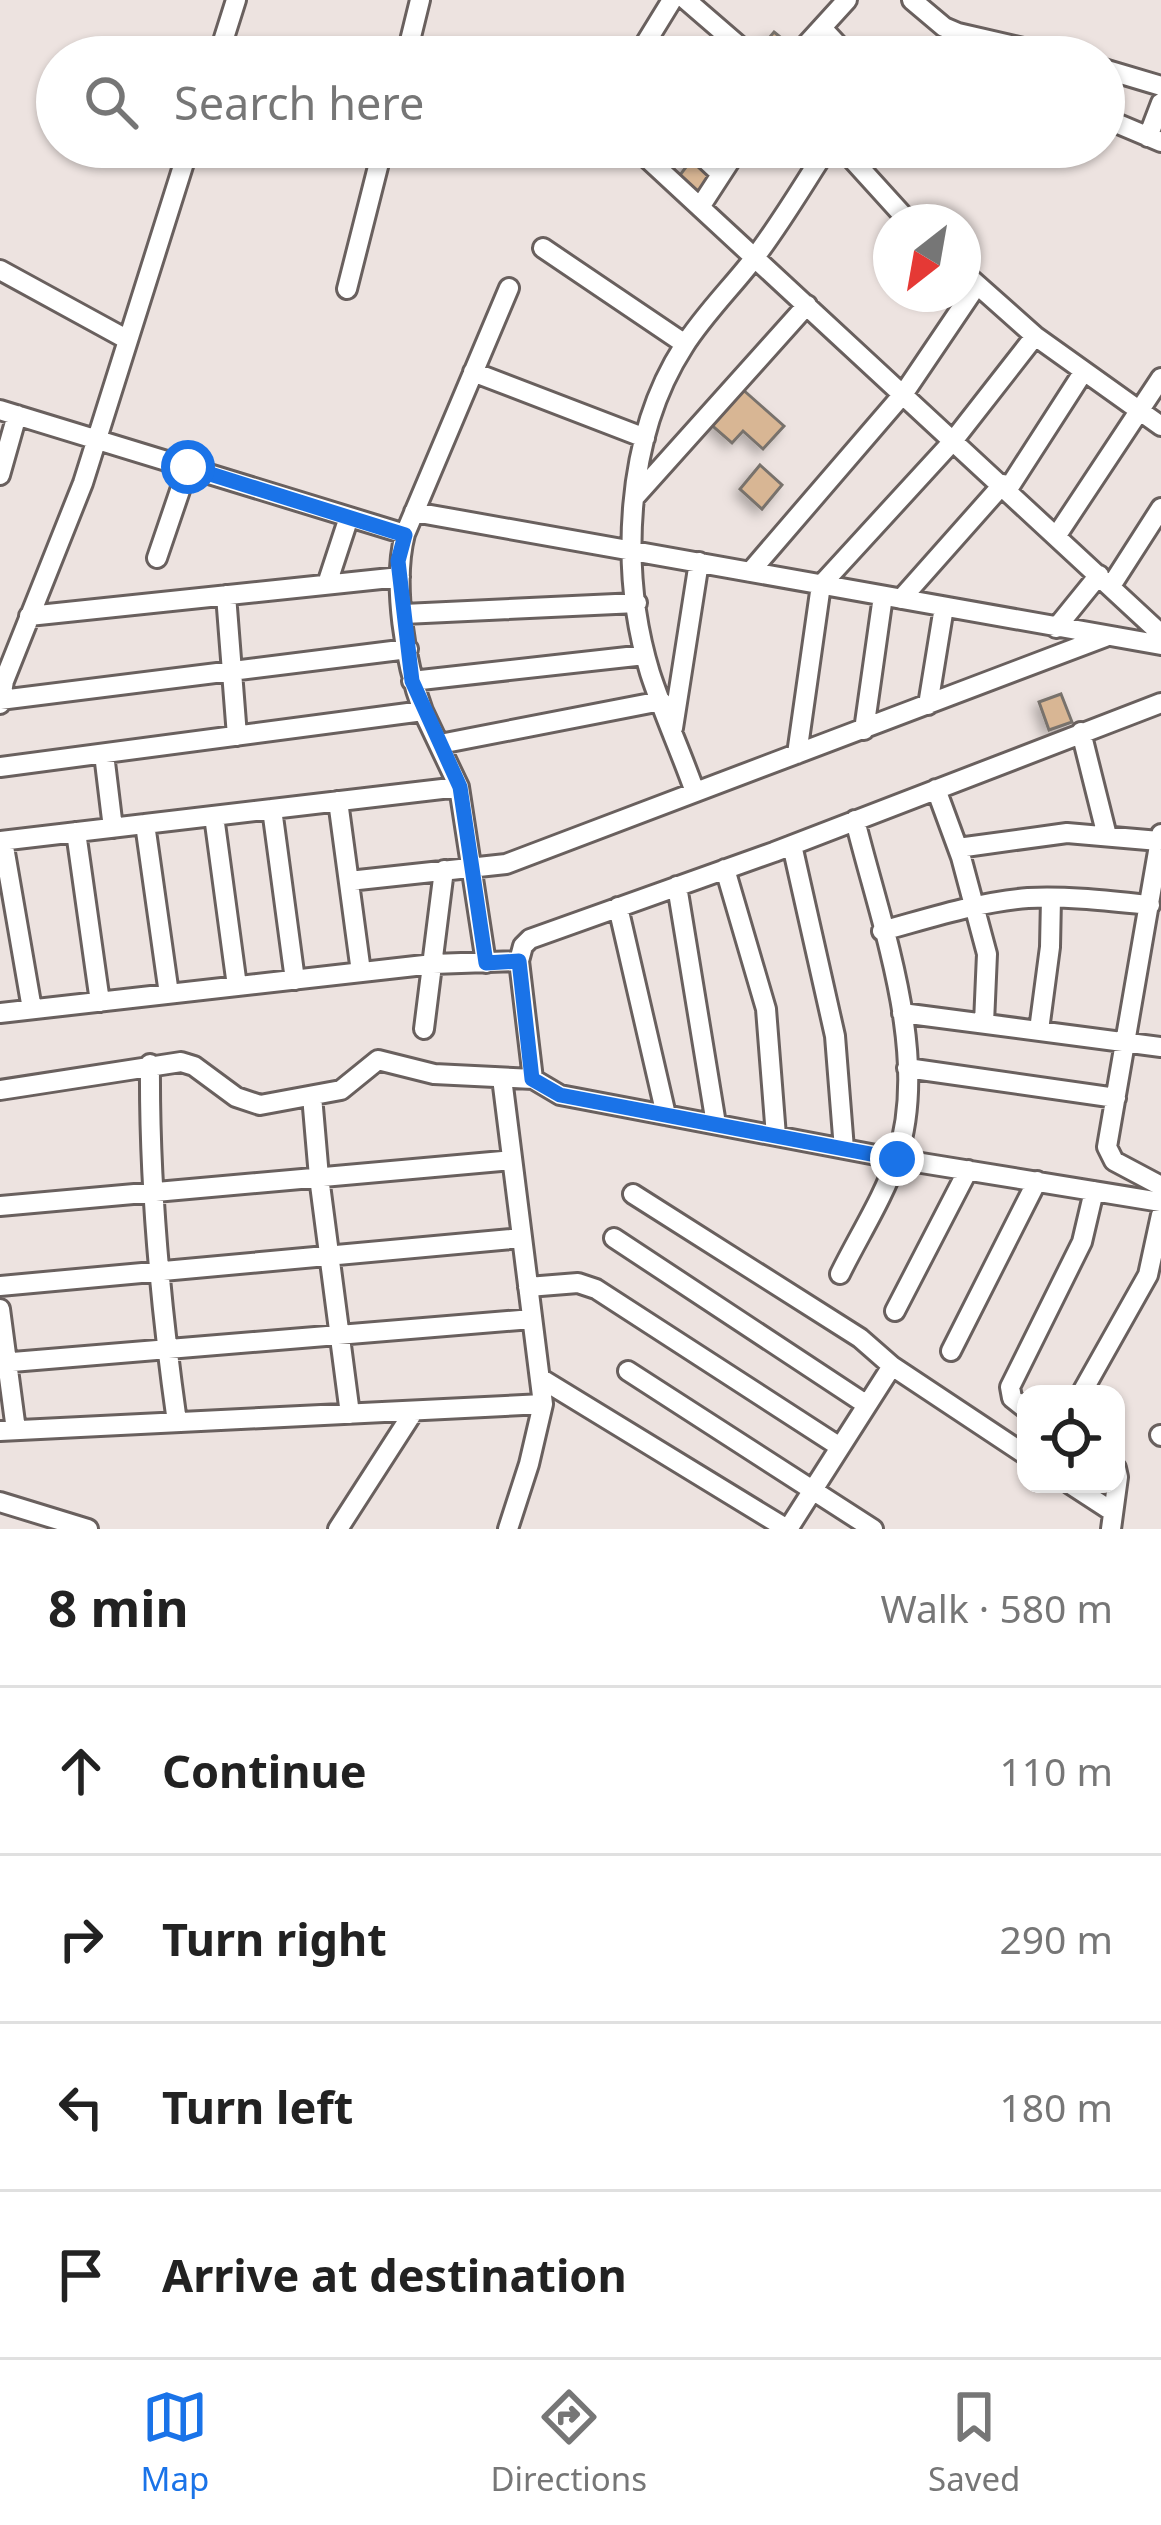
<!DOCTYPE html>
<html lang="en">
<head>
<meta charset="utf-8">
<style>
	:root { --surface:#fff; --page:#f2f2f2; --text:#222; --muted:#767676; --line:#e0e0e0; --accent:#1a73e8 }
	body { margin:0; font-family:"Noto Sans",sans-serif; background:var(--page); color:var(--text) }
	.controls { position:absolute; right:36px; bottom:36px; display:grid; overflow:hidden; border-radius:24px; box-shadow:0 3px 9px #0004 }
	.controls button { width:108px; height:108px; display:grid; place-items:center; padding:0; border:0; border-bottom:3px solid var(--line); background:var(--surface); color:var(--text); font:60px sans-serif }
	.compass { position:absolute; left:873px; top:204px; width:108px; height:108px; border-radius:50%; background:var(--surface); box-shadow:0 3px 9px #0004; rotate:211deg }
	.stop { position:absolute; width:36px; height:36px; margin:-27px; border:9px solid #1a73e8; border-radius:50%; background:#fff }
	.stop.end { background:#1a73e8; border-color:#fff; box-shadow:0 3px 12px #0008 }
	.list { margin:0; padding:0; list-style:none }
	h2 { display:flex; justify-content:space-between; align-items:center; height:156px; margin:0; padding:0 48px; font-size:51px }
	h2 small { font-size:39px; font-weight:400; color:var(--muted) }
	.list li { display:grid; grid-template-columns:78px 1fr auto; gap:36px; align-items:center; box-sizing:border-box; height:168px; padding:0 48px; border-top:3px solid var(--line) }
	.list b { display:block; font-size:45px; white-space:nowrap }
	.list em { font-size:39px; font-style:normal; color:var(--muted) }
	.icon { flex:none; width:66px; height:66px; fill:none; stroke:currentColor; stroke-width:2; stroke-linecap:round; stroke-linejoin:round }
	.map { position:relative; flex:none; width:1161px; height:1529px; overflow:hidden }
	.search { position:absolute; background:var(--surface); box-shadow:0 3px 9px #0004; left:36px; right:36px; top:36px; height:132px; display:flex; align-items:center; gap:30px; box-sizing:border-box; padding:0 42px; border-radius:66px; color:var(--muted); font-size:45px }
	.sheet { height:828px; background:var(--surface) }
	nav { display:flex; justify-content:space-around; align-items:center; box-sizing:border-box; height:168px; border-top:3px solid var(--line); background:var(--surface); font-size:33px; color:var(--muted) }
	nav a { display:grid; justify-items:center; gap:6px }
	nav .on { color:var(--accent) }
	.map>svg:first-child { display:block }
	.building { fill:#d8b694; stroke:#78726c; stroke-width:3; filter:url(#shadow) }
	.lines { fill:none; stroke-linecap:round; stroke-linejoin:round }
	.minor-casing { stroke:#69605e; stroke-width:24 }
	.minor { stroke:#fff; stroke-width:18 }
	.route { stroke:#1a73e8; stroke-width:15 }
</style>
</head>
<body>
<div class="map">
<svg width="1161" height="1529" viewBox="0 0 1161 1529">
	<defs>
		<filter id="shadow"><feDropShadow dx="-5.5" dy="5.5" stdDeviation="6" flood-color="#0004"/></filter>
	</defs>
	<rect width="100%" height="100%" fill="#ede3e0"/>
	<path class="building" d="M774 32 796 50 790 57H753Z
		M695 155 720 174 701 199 677 179Z
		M741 388 784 426 763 449 743 431 732 443 709 423Z
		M760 465 782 485 762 509 740 489Z
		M1061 694 1072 722 1049 730 1039 702Z"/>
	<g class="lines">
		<g class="minor-casing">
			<path id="minor" d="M686 0 752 57
				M912 0 944 27 958 33 1062 57
				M822 28 849 57
				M218 57 236 0
				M406 57 420 0
				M637 57 672 0
				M795 57 847 0
				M1104 69 1161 86
				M1104 118 1161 142
				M1148 137 1161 103
				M635 147 1161 634
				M692 147 721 174
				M841 147 909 222
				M700 207 739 147
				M543 248 685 344
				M0 270 128 340
				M963 272 1035 336 1161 426
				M347 289 383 147
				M473 372 645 438
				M0 410 405 534
				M0 475 17 415
				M1008 489 1084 371
				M634 498 807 305
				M414 512 1161 645
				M1057 535 1161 378
				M157 558 188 467
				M750 572 904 393 977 285
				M327 584 349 517
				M1111 586 1161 508
				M226 595 237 736
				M901 599 1003 484
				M404 614 637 603
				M29 616 400 577
				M1056 628 1099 575
				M412 681 645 655
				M0 700 408 649
				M0 704 4 681 83 483 189 147
				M928 705 944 607
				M423 711 459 787 486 963
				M673 728 699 562
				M864 730 883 596
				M1081 732 1107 836
				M440 744 661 701
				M104 754 113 828
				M797 754 821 585 953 441 1035 336
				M0 767 423 711C405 663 392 584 405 534L509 288
				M936 789 961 857 987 954 984 1023
				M695 792C681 752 663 713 650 673 619 571 625 437 684 346 703 316 730 289 752 261 780 225 803 185 828 147
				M338 801 361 972
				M272 809 295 980
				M214 816 237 986
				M145 824 169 994
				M76 832 100 1002
				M1161 834 1107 1147 1114 1161 1161 1186
				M0 841 459 787
				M3 841 32 1009
				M792 845 835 1036 844 1149
				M958 848 1067 833 1159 841
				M725 869 766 1009 776 1136
				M349 881 506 864 1105 637
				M677 886 716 1124
				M618 907 666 1115
				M882 931C930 918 978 902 1028 898 1069 896 1110 901 1150 905
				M0 1013 433 964 519 961
				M902 1013 1161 1047
				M424 1029 444 870
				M1039 1030 1050 947 1051 898
				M150 1064C149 1186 160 1302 177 1422
				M907 1068 1116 1098
				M502 1078 543 1404 529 1464 508 1529
				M533 1079 519 961 523 946 530 939 774 852 1161 703
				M0 1090 181 1062 194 1066 236 1097 260 1105 341 1090 378 1060 434 1074 533 1079 560 1095 897 1159 1161 1202
				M312 1096 319 1177 350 1414
				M633 1194 860 1338 892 1366 1026 1455
				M0 1206 512 1160
				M614 1238 867 1405
				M840 1274C858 1237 884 1197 897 1157 931 1054 880 922 855 820
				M0 1286 522 1238
				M528 1287 578 1283 596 1289 840 1447
				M0 1309 16 1430
				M895 1311 968 1170
				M951 1351 1037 1181
				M0 1363 532 1319
				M628 1371 873 1529
				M540 1378 787 1529
				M1081 1394 1148 1275 1161 1215
				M1026 1409 1012 1398 1010 1387 1082 1242 1094 1191
				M0 1431 543 1404
				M1160 1435 1161 1436
				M1070 1484 1113 1512
				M0 1502 88 1529
				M338 1529 414 1411
				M788 1529 892 1366
				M1111 1529 1118 1477 1116 1468"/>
		</g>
		<use href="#minor" class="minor"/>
	</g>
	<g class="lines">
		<path class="route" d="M188 467 405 535 398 561 412 681 460 787 486 963 519 961 532 1079 560 1095 897 1159"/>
	</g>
</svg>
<div class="controls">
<button><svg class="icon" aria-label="locate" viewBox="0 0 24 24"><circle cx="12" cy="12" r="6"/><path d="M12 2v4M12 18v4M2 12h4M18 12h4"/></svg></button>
</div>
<svg class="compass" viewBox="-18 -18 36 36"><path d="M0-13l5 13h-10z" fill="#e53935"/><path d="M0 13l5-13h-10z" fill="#767676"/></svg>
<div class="stop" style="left:188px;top:467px"></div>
<div class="stop end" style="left:897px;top:1159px"></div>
<div class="search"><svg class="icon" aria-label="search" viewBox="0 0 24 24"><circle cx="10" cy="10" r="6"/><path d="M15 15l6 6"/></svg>Search here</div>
</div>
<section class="sheet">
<h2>8 min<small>Walk · 580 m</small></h2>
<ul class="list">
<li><svg class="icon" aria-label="ahead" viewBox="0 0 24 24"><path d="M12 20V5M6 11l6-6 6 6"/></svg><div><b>Continue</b></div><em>110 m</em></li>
<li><svg class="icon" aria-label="right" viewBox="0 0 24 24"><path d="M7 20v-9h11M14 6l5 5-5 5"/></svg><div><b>Turn right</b></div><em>290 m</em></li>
<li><svg class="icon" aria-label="left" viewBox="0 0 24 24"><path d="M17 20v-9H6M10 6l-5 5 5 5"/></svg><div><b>Turn left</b></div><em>180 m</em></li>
<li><svg class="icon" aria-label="arrive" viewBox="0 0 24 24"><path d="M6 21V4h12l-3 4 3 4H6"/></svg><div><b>Arrive at destination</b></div></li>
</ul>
</section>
<nav>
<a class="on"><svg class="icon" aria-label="map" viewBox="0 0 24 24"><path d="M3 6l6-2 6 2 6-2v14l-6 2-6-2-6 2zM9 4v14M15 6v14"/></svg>Map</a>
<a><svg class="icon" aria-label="directions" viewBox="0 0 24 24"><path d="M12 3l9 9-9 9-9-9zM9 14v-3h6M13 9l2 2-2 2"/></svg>Directions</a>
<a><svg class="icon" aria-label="saved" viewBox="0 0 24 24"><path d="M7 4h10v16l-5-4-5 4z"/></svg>Saved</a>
</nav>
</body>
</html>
